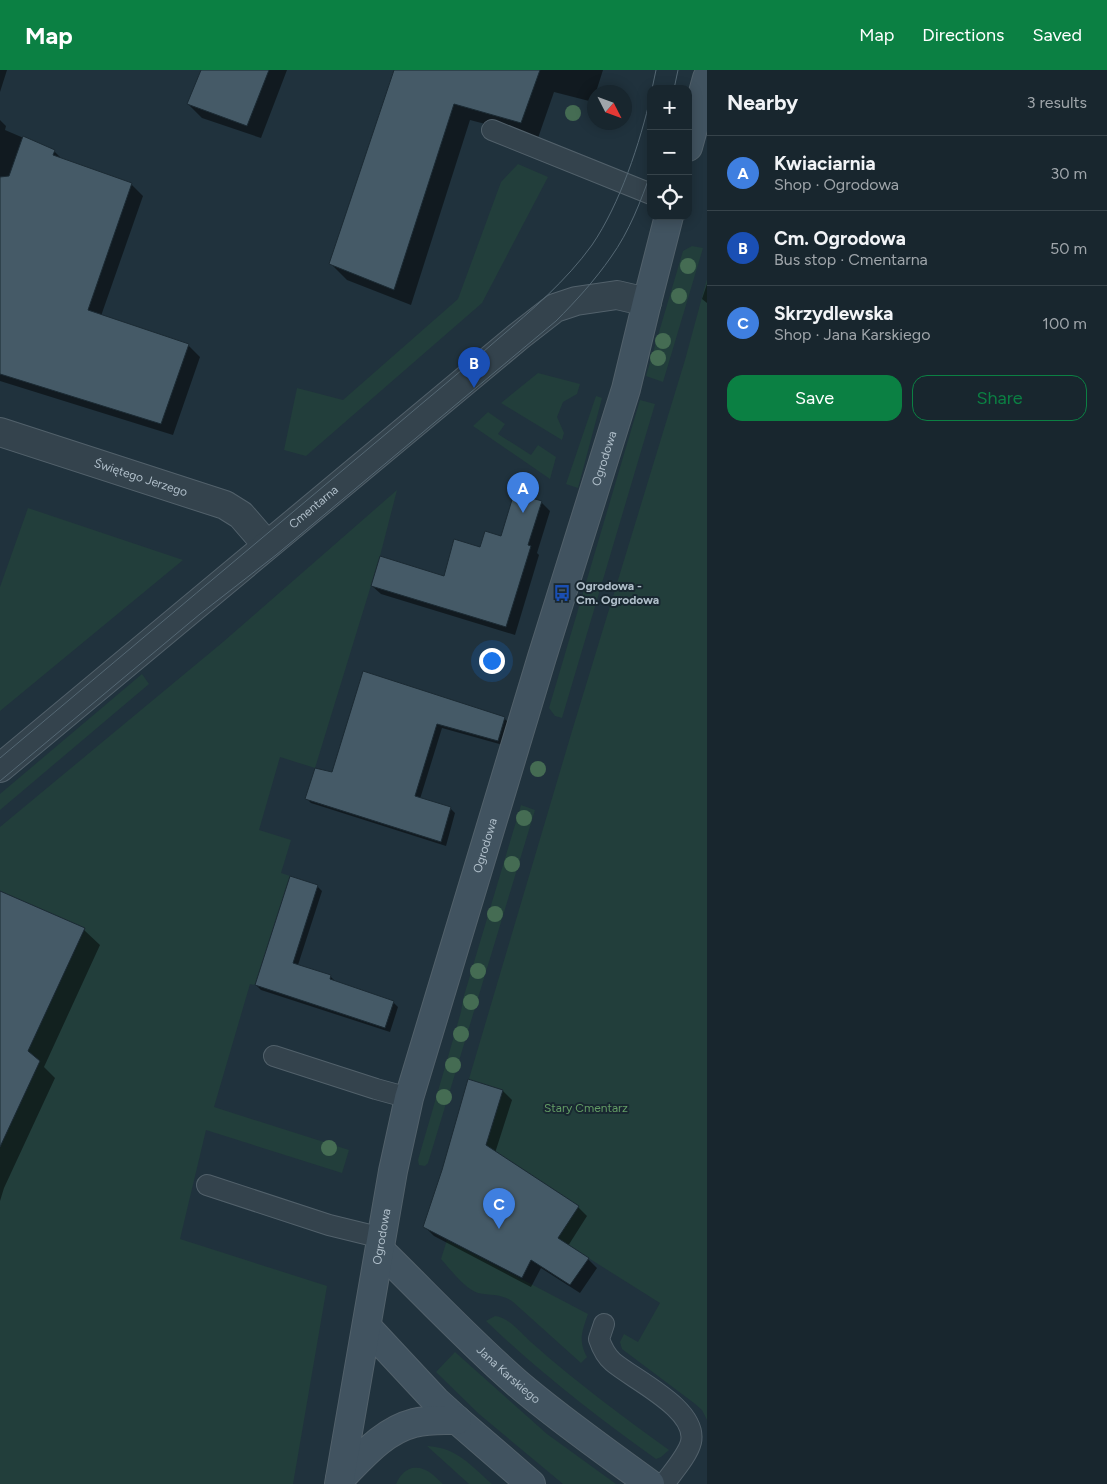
<!DOCTYPE html>
<html lang="en">
<head>
<meta charset="utf-8">
<style>
	:root { --surface:#18262e; --page:#25323a; --text:#f1f3f6; --muted:#9fa5aa; --line:#36434a; --accent:#0b8043 }
	body { margin:0; font-family:Figtree,sans-serif; background:var(--page); color:var(--text) }
	.controls { position:absolute; right:15px; top:15px; display:grid; overflow:hidden; border-radius:10px; box-shadow:0 2px 12px #0003 }
	.controls button { width:45px; height:45px; display:grid; place-items:center; padding:0; border:0; border-bottom:1px solid var(--line); background:var(--surface); color:var(--text); font:25px sans-serif }
	.compass { position:absolute; left:587px; top:15px; width:45px; height:45px; border-radius:50%; background:var(--surface); box-shadow:0 2px 12px #0003; rotate:132deg }
	.you { position:absolute; left:491px; top:590px; width:18px; height:18px; margin:-12px; border:4px solid #fff; border-radius:50%; background:#1a73e8; box-shadow:0 0 0 8px #1a73e833 }
	.badge { display:grid; place-items:center; width:32px; height:32px; border-radius:50%; background:var(--accent); color:#fff; font-size:16px; font-weight:700 }
	.pin { position:absolute; translate:-50% -41px; filter:drop-shadow(0 1px 2px #0008) }
	.pin::after { content:''; position:absolute; top:26px; width:18px; height:15px; background:inherit; clip-path:polygon(0 0,100% 0,50% 100%) }
	.list { margin:0; padding:0; list-style:none }
	h2 { display:flex; justify-content:space-between; align-items:center; height:65px; margin:0; padding:0 20px; font-size:21px }
	h2 small { font-size:16px; font-weight:400; color:var(--muted) }
	.list li { display:grid; grid-template-columns:32px 1fr auto; gap:15px; align-items:center; box-sizing:border-box; height:75px; padding:0 20px; border-top:1px solid var(--line) }
	.list b { display:block; font-size:19px; white-space:nowrap }
	.list p { margin:0; font-size:16px; white-space:nowrap; color:var(--muted) }
	.list em { font-size:16px; font-style:normal; color:var(--muted) }
	.actions { display:flex; gap:10px; padding:15px 20px }
	.actions a { flex:1; padding:11px 0; border:1px solid var(--accent); border-radius:15px; text-align:center; font-size:18px; color:var(--accent) }
	.actions .main { background:var(--accent); color:#fff }
	.icon { flex:none; width:28px; height:28px; fill:none; stroke:currentColor; stroke-width:2; stroke-linecap:round; stroke-linejoin:round }
	.map { position:relative; flex:none; width:707px; height:1414px; overflow:hidden }
	header { display:flex; align-items:center; gap:30px; box-sizing:border-box; height:70px; padding:0 25px; background:var(--accent); color:#fff }
	header strong { font-size:24px }
	nav { display:flex; gap:28px; margin-inline-start:auto; font-size:18px }
	main { display:flex }
	aside { flex:1; background:var(--surface) }
	.map>svg:first-child { display:block }
	.green { fill:#223e3b }
	.shadow { fill:#0007 }
	.building { fill:#455a67; stroke:#1b2a33 }
	.lines { fill:none; stroke-linecap:round; stroke-linejoin:round }
	.service-casing { stroke:#52616b; stroke-width:22 }
	.minor-casing { stroke:#52616b; stroke-width:30 }
	.tertiary-casing { stroke:#52616b; stroke-width:30 }
	.secondary-casing { stroke:#52616b; stroke-width:30 }
	.service { stroke:#34434d; stroke-width:20 }
	.minor { stroke:#34434d; stroke-width:28 }
	.tertiary { stroke:#34434d; stroke-width:28 }
	.secondary { stroke:#415360; stroke-width:28 }
	.tram { stroke:#556874; stroke-width:1 }
	.tree { fill:#456c53 }
	.labels { text-anchor:middle; stroke-width:4; stroke-linejoin:round; paint-order:stroke }
	.street-label { font-size:12px; fill:#afbec9; stroke:#192831 }
	.poi-label { font-size:12px; font-weight:bold; fill:#afbec9; stroke:#192831; text-anchor:start }
	.park-label { font-size:12px; fill:#639c65; stroke:#192831 }
</style>
</head>
<body>
<header>
<strong>Map</strong>
<nav><a>Map</a><a>Directions</a><a>Saved</a></nav>
</header>
<main>
<div class="map">
<svg width="707" height="1414" viewBox="0 0 707 1414">
	<rect width="100%" height="100%" fill="#20323d"/>
	<path class="green" d="M518 94 548 107 482 233 306 386 284 380 297 318 343 330 458 229 501 112Z
		M692 176 703 178 663 312 646 306 683 181Z
		M707 209V1350L702 1340 694 1333 622 1279 620 1272 624 1264 638 1272 660 1233 466 1111 442 1100 572 661 685 290Z
		M538 303 580 314 577 324 563 332 557 347 564 363 562 370 501 333Z
		M596 326 602 328 578 418 566 414Z
		M640 330 655 334 562 648 555 646 549 638Z
		M488 342 505 354 498 364 531 385 538 375 556 387 550 409 473 356Z
		M397 420 380 486 315 698 280 687 259 760 291 770 281 803 290 806 255 915 250 914 214 1037 349 1080 342 1103 206 1060 180 1169 327 1216 293 1414H0V1077L40 991 28 981 85 859 0 821V757L223 572Z
		M28 438 183 490 0 641V517Z
		M142 604 149 614 0 740V724Z
		M521 735 535 740 428 1093 425 1096 419 1095 418 1090 461 942 463 929Z
		M447 1170 588 1244C582 1262 578 1270 587 1287L581 1293 512 1231C499 1223 491 1226 478 1223 465 1219 450 1199 441 1189Z
		M495 1246C510 1248 521 1263 532 1273 576 1312 622 1346 669 1380L661 1387 656 1389C596 1346 539 1302 486 1251Z
		M455 1282 547 1364 616 1414H563L479 1344 436 1302Z
		M427 1376C458 1378 470 1395 492 1414H469Z
		M412 1398C426 1396 433 1405 443 1414H396C400 1406 403 1401 412 1398Z"/>
	<path class="shadow" d="M0 0H7L0 22Z
		M202 0H287L261 68 202 48 188 34Z
		M395 0H603L596 22H594L593 32 554 22 538 68 470 50 411 235 347 210 331 194Z
		M0 50 6 56 5 60 54 81 63 90 131 114 143 126 101 246 188 275 200 287 173 365 0 311Z
		M707 214V233L702 229Z
		M541 432 550 441 537 483 539 485 515 565 381 524 372 516 445 508 481 478 502 468Z
		M364 603 504 648 509 653 503 675 442 658 420 729 450 738 455 743 446 776 311 733 306 728 333 704Z
		M317 816 322 821 298 895 330 906 335 911V912L393 932 398 937 390 962 261 920 256 915Z
		M0 822 84 860 100 875 44 997 55 1008 4 1118 0 1131Z
		M469 1011 503 1021 512 1030 495 1083 578 1137 587 1146 568 1176 588 1189 597 1198 580 1223 541 1198 531 1217 434 1166 425 1157 443 1100Z"/>
	<path class="building" d="M201 0H269L247 56 187 34Z
		M394 0H540L521 53 454 34 394 220 329 194Z
		M23 66 55 80 53 85 132 113 88 240 189 274 161 354 0 304V107L9 106Z
		M514 423 542 431 528 475 531 476 506 557 371 516 380 486 444 506 454 469 480 477 485 461 501 466Z
		M363 601 505 647 498 671 437 654 415 726 451 737 441 772 305 729 315 698 332 702Z
		M290 806 318 815 293 893 331 905 330 909 394 931 385 958 255 915Z
		M0 821 85 858 28 981 40 991 0 1077Z
		M468 1009 503 1020 486 1075 579 1136 558 1168 589 1188 570 1215 531 1190 522 1208 423 1157 442 1100Z"/>
	<g class="lines">
		<g class="service-casing">
			<path id="service" d="M492 60 651 124
				M274 986 376 1019 409 1028
				M207 1115 329 1155 382 1168
				M604 1254 599 1269C602 1278 606 1286 613 1292 634 1310 698 1339 691 1372 688 1385 672 1403 664 1414"/>
		</g>
		<g class="minor-casing">
			<g id="minor">
				<path id="s1" d="M0 362 225 435 241 445 267 475"/>
			</g>
		</g>
		<g class="tertiary-casing">
			<g id="tertiary">
				<path id="s2" d="M0 698 519 266 555 238 576 231 617 225 647 232"/>
			</g>
		</g>
		<g class="secondary-casing">
			<g id="secondary">
				<path d="M688 77 707 8"/>
				<path id="s3" d="M380 1180C425 1224 469 1271 517 1313 559 1349 605 1381 650 1414"/>
				<path d="M367 1257 436 1331 457 1350 531 1414"/>
				<path d="M340 1409C362 1387 383 1361 414 1353 428 1349 442 1350 457 1350"/>
				<path id="s4" d="M339 1414 393 1101 409 1028 542 587 626 319 647 232 669 146"/>
			</g>
		</g>
		<use href="#service" class="service"/>
		<use href="#minor" class="minor"/>
		<use href="#tertiary" class="tertiary"/>
		<use href="#secondary" class="secondary"/>
		<path class="tram" d="M652 19 656 0
			M674 19 678 0
			M0 688C131 578 262 468 393 358 428 328 464 299 498 269 532 240 566 211 592 175 620 134 640 73 651 25
			M0 711 200 544 276 485 556 251C576 231 595 210 611 187 629 162 641 131 651 102"/>
	</g>
	<g class="tree">
		<circle cx="573" cy="43" r="8"/>
		<circle cx="688" cy="196" r="8"/>
		<circle cx="679" cy="226" r="8"/>
		<circle cx="663" cy="271" r="8"/>
		<circle cx="658" cy="288" r="8"/>
		<circle cx="538" cy="699" r="8"/>
		<circle cx="524" cy="748" r="8"/>
		<circle cx="512" cy="794" r="8"/>
		<circle cx="495" cy="844" r="8"/>
		<circle cx="478" cy="901" r="8"/>
		<circle cx="471" cy="932" r="8"/>
		<circle cx="461" cy="964" r="8"/>
		<circle cx="453" cy="995" r="8"/>
		<circle cx="444" cy="1027" r="8"/>
		<circle cx="329" cy="1078" r="8"/>
	</g>
	<defs>
		<g id="bus-bare" transform="scale(1.35)"><path d="M-5-6H5V4H4V6H2V4H-2V6H-4V4H-5ZM-3.5-4V0h7V-4ZM-3.5 1.2v1.5H-2V1.2ZM2 1.2v1.5H3.5V1.2Z" fill="#1a4fb4" stroke="#192831" stroke-width="2.5" paint-order="stroke"/></g>
	</defs>
	<g fill-rule="evenodd">
		<use href="#bus-bare" x="562" y="523"/>
	</g>
	<g class="labels">
		<g class="street-label">
			<text dy="4" stroke="none"><textPath href="#s4" startOffset="1061">Ogrodowa</textPath></text>
			<text dy="4" stroke="none"><textPath href="#s1" startOffset="148">Świętego Jerzego</textPath></text>
			<text dy="4" stroke="none"><textPath href="#s2" startOffset="408">Cmentarna</textPath></text>
			<text dy="4" stroke="none"><textPath href="#s4" startOffset="656">Ogrodowa</textPath></text>
			<text dy="4" stroke="none"><textPath href="#s4" startOffset="251">Ogrodowa</textPath></text>
			<text dy="4" stroke="none"><textPath href="#s3" startOffset="179">Jana Karskiego</textPath></text>
		</g>
		<g class="poi-label">
			<text x="576" y="520">Ogrodowa -<tspan x="576" dy="14">Cm. Ogrodowa</tspan></text>
		</g>
		<g class="park-label">
			<text x="586" y="1042">Stary Cmentarz</text>
		</g>
	</g>
</svg>
<div class="controls">
<button>+</button>
<button>−</button>
<button><svg class="icon" aria-label="locate" viewBox="0 0 24 24"><circle cx="12" cy="12" r="6"/><path d="M12 2v4M12 18v4M2 12h4M18 12h4"/></svg></button>
</div>
<svg class="compass" viewBox="-18 -18 36 36"><path d="M0-13l5 13h-10z" fill="#e53935"/><path d="M0 13l5-13h-10z" fill="#9fa5aa"/></svg>
<div class="you"></div>
<div class="pin badge" style="left:523px;top:443px;background:#3f7fe0">A</div>
<div class="pin badge" style="left:474px;top:318px;background:#1a4fb4">B</div>
<div class="pin badge" style="left:499px;top:1159px;background:#3f7fe0">C</div>
</div>
<aside>
<h2>Nearby<small>3 results</small></h2>
<ul class="list">
<li><span class="badge" style="background:#3f7fe0">A</span><div><b>Kwiaciarnia</b><p>Shop · Ogrodowa</p></div><em>30 m</em></li>
<li><span class="badge" style="background:#1a4fb4">B</span><div><b>Cm. Ogrodowa</b><p>Bus stop · Cmentarna</p></div><em>50 m</em></li>
<li><span class="badge" style="background:#3f7fe0">C</span><div><b>Skrzydlewska</b><p>Shop · Jana Karskiego</p></div><em>100 m</em></li>
</ul>
<div class="actions"><a class="main">Save</a><a>Share</a></div>
</aside>
</main>
</body>
</html>
